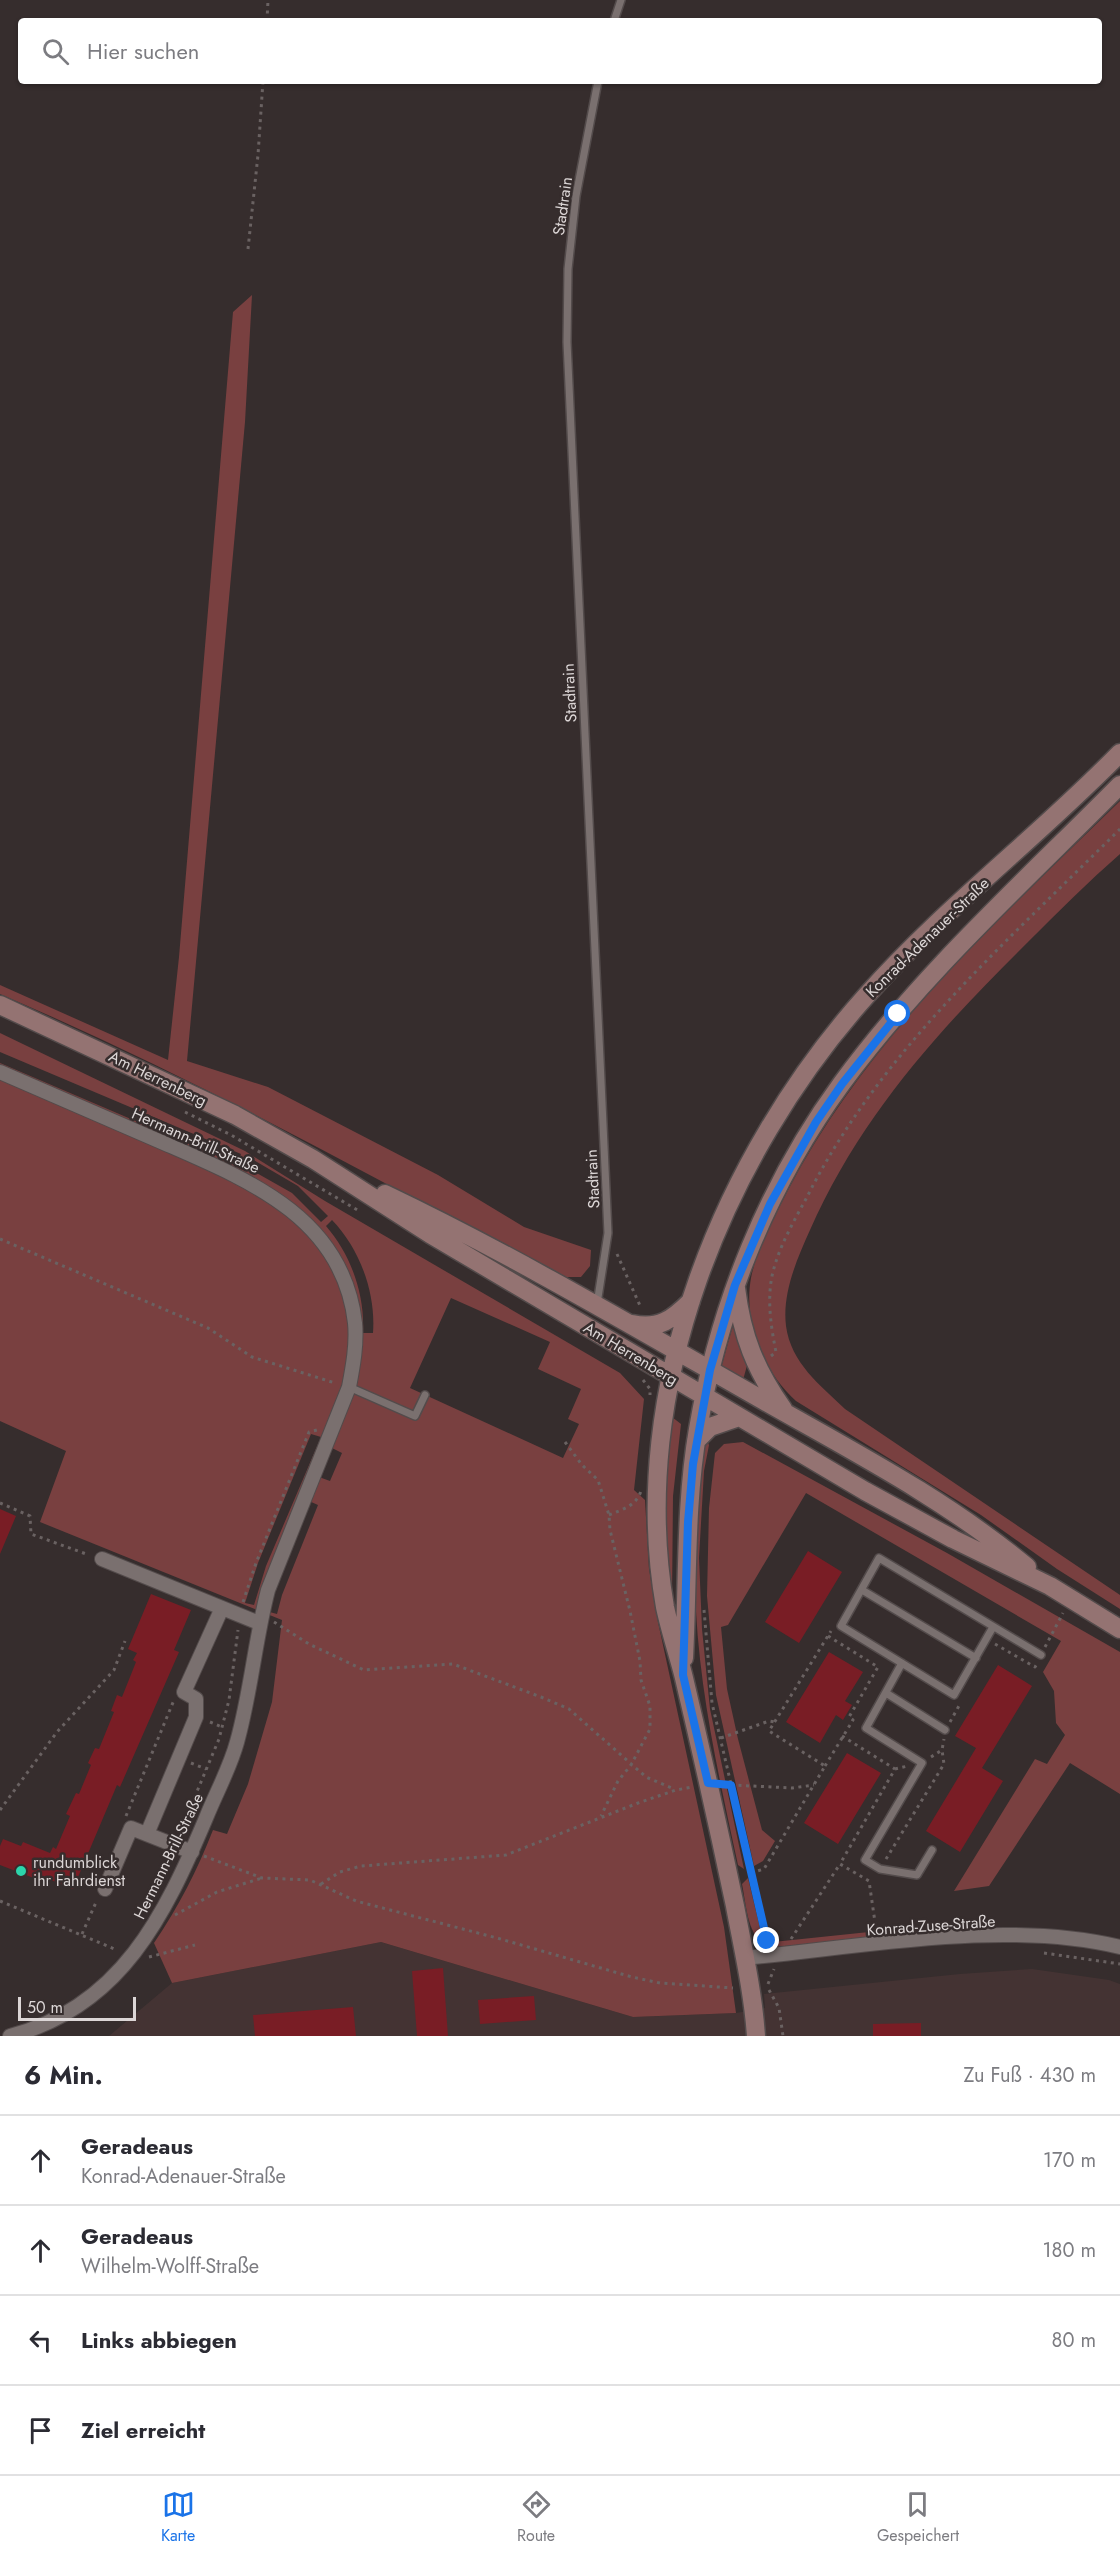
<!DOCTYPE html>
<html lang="de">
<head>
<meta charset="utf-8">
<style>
	:root { --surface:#fff; --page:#f7f7f7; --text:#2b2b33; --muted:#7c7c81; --line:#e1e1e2; --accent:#1a73e8 }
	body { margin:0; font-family:Jost,sans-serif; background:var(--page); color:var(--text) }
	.scale { position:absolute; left:18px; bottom:15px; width:118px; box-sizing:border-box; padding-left:6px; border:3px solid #dcd6d6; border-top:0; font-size:16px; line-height:21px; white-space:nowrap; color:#dcd6d6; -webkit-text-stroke:4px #362d2d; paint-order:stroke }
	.stop { position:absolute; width:18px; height:18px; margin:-14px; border:4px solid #1a73e8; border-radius:50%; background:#fff }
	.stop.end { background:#1a73e8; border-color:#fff; box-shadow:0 2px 6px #0008 }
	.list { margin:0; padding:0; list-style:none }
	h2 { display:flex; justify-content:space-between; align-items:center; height:78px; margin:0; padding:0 24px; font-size:26px }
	h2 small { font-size:20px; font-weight:400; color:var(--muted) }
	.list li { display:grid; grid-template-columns:39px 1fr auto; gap:18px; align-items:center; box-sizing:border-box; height:90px; padding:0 24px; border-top:2px solid var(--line) }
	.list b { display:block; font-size:22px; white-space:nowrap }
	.list p { margin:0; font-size:20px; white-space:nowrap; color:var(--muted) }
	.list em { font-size:20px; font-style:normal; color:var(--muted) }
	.icon { flex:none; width:33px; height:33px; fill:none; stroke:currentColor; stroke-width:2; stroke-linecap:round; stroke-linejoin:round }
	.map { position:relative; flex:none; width:1120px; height:2036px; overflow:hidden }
	.search { position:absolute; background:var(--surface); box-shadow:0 2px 4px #0004; left:18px; right:18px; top:18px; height:66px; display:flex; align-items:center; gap:15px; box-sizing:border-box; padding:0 21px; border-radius:6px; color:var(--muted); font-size:22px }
	.sheet { height:438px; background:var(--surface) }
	nav { display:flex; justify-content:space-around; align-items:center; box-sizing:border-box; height:84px; border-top:2px solid var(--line); background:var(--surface); font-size:16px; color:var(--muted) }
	nav a { display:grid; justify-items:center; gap:3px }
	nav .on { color:var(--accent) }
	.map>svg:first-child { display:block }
	.built { fill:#433 }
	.green { fill:#794040; fill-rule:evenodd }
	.building { fill:#791d25 }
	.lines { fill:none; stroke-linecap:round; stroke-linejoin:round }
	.lane-casing { stroke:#534b4b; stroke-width:10 }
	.street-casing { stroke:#534b4b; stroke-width:16 }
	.secondary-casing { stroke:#534b4b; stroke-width:21 }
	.path { stroke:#6a6262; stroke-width:3; stroke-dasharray:3 4.5; stroke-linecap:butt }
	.lane { stroke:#7a706f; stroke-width:7 }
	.street { stroke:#7a706f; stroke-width:14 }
	.secondary { stroke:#947372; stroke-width:18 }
	.route { stroke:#1a73e8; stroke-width:8 }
	.poi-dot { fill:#2cd5ab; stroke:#362d2d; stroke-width:2 }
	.labels { text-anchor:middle; stroke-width:5; stroke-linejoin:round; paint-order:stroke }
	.street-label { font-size:16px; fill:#dcd6d6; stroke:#362d2d }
	.poi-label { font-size:16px; fill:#dcd6d6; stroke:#362d2d; text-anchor:start }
</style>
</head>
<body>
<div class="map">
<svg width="1120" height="2036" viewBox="0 0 1120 2036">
	<rect width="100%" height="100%" fill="#362d2d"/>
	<path class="built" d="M381 1942 633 2017 736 2013 765 2008 764 1994 960 1974 1032 1969 1109 1980 1120 1984V2036H109L172 1983Z"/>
	<path class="green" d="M252 295 245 422 187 1061 268 1087 438 1175 524 1227 591 1250 590 1266 581 1277H558C375 1177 192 1076 0 994V985L168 1060 179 957 233 312Z
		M1120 801V854C1088 882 1058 912 1028 942 939 1030 861 1115 810 1230 797 1259 782 1293 786 1326 791 1363 820 1385 845 1409L1120 1595V1609L1057 1569 981 1515 796 1401C763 1371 743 1322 751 1278 757 1247 774 1218 788 1190 868 1037 998 920 1120 801Z
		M0 1033 245 1151 325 1201 620 1373 644 1399 634 1490 645 1500 649 1569 658 1622 724 1927 736 2013 633 2017 381 1942 172 1983 154 1943C179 1906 197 1871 213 1830L227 1834 248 1784 272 1702 282 1620 40 1522 66 1451 0 1421V1063L236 1164 241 1154 0 1052ZM252 1159 298 1186 328 1216 321 1222 292 1193 248 1168ZM332 1220C360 1249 376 1293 373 1333H363C365 1294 351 1255 326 1226ZM451 1298 550 1342 538 1369 581 1389 568 1419 579 1424 563 1458 410 1388ZM311 1434 321 1437 266 1566 254 1605 245 1603 258 1563ZM332 1448 342 1453 330 1481 319 1477ZM309 1501 318 1505 282 1595 277 1614 266 1611Z
		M735 1318 748 1362 743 1380 721 1368Z
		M672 1417 681 1424 673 1496 672 1599C658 1539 665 1478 672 1417Z
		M707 1440 709 1445 704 1471 699 1558 702 1629 710 1709 744 1869 738 1865C718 1773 697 1681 695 1586 694 1540 699 1494 703 1449Z
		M743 1442 947 1553 1120 1652V1794L1070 1763 989 1886 954 1891 1035 1759 1047 1764 1065 1735 1056 1723 1054 1691 1043 1672 1061 1641 806 1493 728 1625 721 1627 727 1689 738 1739 762 1830 775 1841 763 1861 754 1866 716 1695 707 1596 709 1508 715 1453 724 1444Z
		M748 1878 764 1945C747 1933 746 1903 742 1884Z
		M869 1932 870 1936 866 1938 775 1947 773 1942Z"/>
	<path class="building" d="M0 1509 16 1516 0 1554Z
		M808 1551 842 1572 799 1643 765 1622Z
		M151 1594 191 1610 174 1650 179 1652 120 1787 117 1785 73 1889 41 1876 39 1880 0 1865V1846L3 1839 21 1846 23 1842 50 1853 53 1847 56 1849 70 1816 66 1814 76 1793 79 1794 91 1765 88 1763 95 1748 99 1749 114 1712 111 1711 117 1695 122 1697 136 1662 133 1660 137 1653 128 1649Z
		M829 1652 863 1672 845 1701 852 1705 843 1720 836 1715 820 1743 786 1722Z
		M998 1665 1032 1686 982 1768 1003 1781 960 1852 926 1831 976 1748 955 1736Z
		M847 1753 881 1773 838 1844 804 1823Z
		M443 1968 448 2036H417L412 1971Z
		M534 1996 536 2020 480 2024 478 2000Z
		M353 2007 356 2036H255L253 2015Z
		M921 2023V2036H873V2024Z"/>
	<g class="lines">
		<g class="lane-casing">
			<path id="lane" d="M614 21 621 0
				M597 1304 608 1233 567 342 568 269 576 196 598 81
				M349 1387 415 1416 425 1395
				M862 1590 976 1658
				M993 1627 954 1695 841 1626 879 1558 1041 1655
				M902 1663 866 1728 922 1763 865 1860 880 1869 917 1875 932 1850
				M886 1693 945 1730"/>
		</g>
		<g class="street-casing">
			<path id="street" d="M0 1072C53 1095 106 1118 159 1141 246 1179 343 1216 355 1323 357 1344 353 1366 349 1387L268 1590C255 1640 251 1692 237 1742 230 1768 216 1793 206 1818 165 1915 121 2007 10 2036
				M102 1559 259 1623
				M147 1834 196 1717V1699L184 1692 222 1608
				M105 1889 131 1828 192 1852
				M745 1958C862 1947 1005 1919 1120 1947"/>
		</g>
		<g class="secondary-casing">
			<path id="secondary" d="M0 1005 235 1115 313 1159 430 1234 865 1491 953 1539 1050 1586 1120 1629
				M385 1194C513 1255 636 1328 759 1398 852 1451 944 1498 1027 1567
				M736 1288C742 1336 755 1369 783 1409
				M632 1324C659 1330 673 1319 691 1301
				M696 1441 710 1427 739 1417
				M684 1658C688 1582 685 1504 698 1429 719 1306 768 1184 842 1083 922 974 1025 881 1120 785
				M756 2036C753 1992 743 1949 735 1906 719 1830 702 1754 684 1678 678 1654 670 1631 665 1607 627 1391 723 1156 866 996 944 908 1038 837 1120 753"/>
		</g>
		<path class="path" d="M267 21 268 0
			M248 249 258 155 263 81
			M185 1112 231 1135 359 1211
			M0 1239 208 1328 252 1357 335 1383
			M617 1254 641 1308
			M771 1356 776 1352C771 1327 767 1301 772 1276 778 1248 794 1221 807 1197 881 1050 1005 944 1120 829
			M643 1380 650 1389V1395
			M565 1442 582 1465 598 1480 609 1515 610 1530 630 1611 640 1661 641 1680 650 1706V1729L631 1765 618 1781 601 1816
			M0 1503 30 1516 31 1534 89 1555
			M609 1515C623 1509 636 1506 641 1491
			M243 1602 256 1563 309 1432 317 1430
			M704 1610 712 1703 768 1942
			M274 1622 309 1644 364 1670 453 1664 541 1697 569 1709 646 1777 674 1789
			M995 1644 1035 1667 1037 1664
			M1045 1647 1063 1613
			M210 1722 222 1727
			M950 1722 960 1704
			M842 1736 895 1769 840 1864 869 1881 876 1929
			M721 1738 769 1721 775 1722
			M931 1757 942 1750
			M191 1763 206 1769
			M825 1766 853 1720 849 1717 878 1667 828 1636
			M895 1769 908 1766
			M731 1785 792 1788 814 1785
			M0 1810 57 1732 114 1670 125 1641
			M126 1816 174 1700
			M180 1832 219 1739 229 1700 238 1630
			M204 1856 262 1878 310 1880 356 1901 497 1938 632 1977 660 1983 733 1988
			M886 1859 944 1764 942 1750 944 1739
			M751 1873 764 1869 825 1766 769 1731 831 1631
			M321 1884 340 1872 361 1866 506 1855 638 1803 676 1790 692 1787
			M0 1901 117 1950
			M175 1915 217 1892 262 1878
			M82 1934 97 1900
			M791 1939 840 1864
			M1044 1953 1120 1964
			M149 1957 195 1945
			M768 1984 774 1969
			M769 1990 779 2008 783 2036"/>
		<use href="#lane" class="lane"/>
		<use href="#street" class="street"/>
		<use href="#secondary" class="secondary"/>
	</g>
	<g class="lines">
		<path class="route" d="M767 1941 731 1785 708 1783 683 1675 688 1522 693 1464 710 1370 735 1285 770 1204 816 1122 842 1084 898 1014"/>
	</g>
	<circle class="poi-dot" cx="21" cy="1871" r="6"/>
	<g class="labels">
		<g class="street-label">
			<text transform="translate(562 206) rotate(-82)" y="6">Stadtrain</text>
			<text transform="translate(569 693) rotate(-93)" y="6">Stadtrain</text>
			<text transform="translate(927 937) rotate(-44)" y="6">Konrad-Adenauer-Straße</text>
			<text transform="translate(158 1078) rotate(26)" y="6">Am Herrenberg</text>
			<text transform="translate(196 1140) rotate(24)" y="6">Hermann-Brill-Straße</text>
			<text transform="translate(592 1179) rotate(-93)" y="6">Stadtrain</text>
			<text transform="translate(631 1353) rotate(31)" y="6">Am Herrenberg</text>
			<text transform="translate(168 1856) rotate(-64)" y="6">Hermann-Brill-Straße</text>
			<text transform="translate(931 1925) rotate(-4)" y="6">Konrad-Zuse-Straße</text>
		</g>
		<g class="poi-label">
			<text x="33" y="1868">rundumblick<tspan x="33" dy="18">ihr Fahrdienst</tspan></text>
		</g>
	</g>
</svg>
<div class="scale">50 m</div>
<div class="stop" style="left:898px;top:1014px"></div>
<div class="stop end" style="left:767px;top:1941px"></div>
<div class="search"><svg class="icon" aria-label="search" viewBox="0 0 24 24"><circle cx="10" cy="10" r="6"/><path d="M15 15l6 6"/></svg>Hier suchen</div>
</div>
<section class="sheet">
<h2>6 Min.<small>Zu Fuß · 430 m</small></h2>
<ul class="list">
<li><svg class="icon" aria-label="ahead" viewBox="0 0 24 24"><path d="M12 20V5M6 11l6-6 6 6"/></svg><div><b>Geradeaus</b><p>Konrad-Adenauer-Straße</p></div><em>170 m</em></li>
<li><svg class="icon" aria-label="ahead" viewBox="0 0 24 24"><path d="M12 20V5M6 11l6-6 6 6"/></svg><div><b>Geradeaus</b><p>Wilhelm-Wolff-Straße</p></div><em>180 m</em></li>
<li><svg class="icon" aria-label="left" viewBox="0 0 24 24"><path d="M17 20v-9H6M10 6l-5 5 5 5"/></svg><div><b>Links abbiegen</b></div><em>80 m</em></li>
<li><svg class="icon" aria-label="arrive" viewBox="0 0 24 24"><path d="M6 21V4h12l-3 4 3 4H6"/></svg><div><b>Ziel erreicht</b></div></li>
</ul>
</section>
<nav>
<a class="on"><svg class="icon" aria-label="map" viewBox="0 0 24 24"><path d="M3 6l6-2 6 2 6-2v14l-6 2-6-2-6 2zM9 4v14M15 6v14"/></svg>Karte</a>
<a><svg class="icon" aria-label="directions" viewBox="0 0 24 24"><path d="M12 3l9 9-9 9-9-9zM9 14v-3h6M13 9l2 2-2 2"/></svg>Route</a>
<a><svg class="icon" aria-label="saved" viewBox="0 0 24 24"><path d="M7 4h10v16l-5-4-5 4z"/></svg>Gespeichert</a>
</nav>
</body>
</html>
